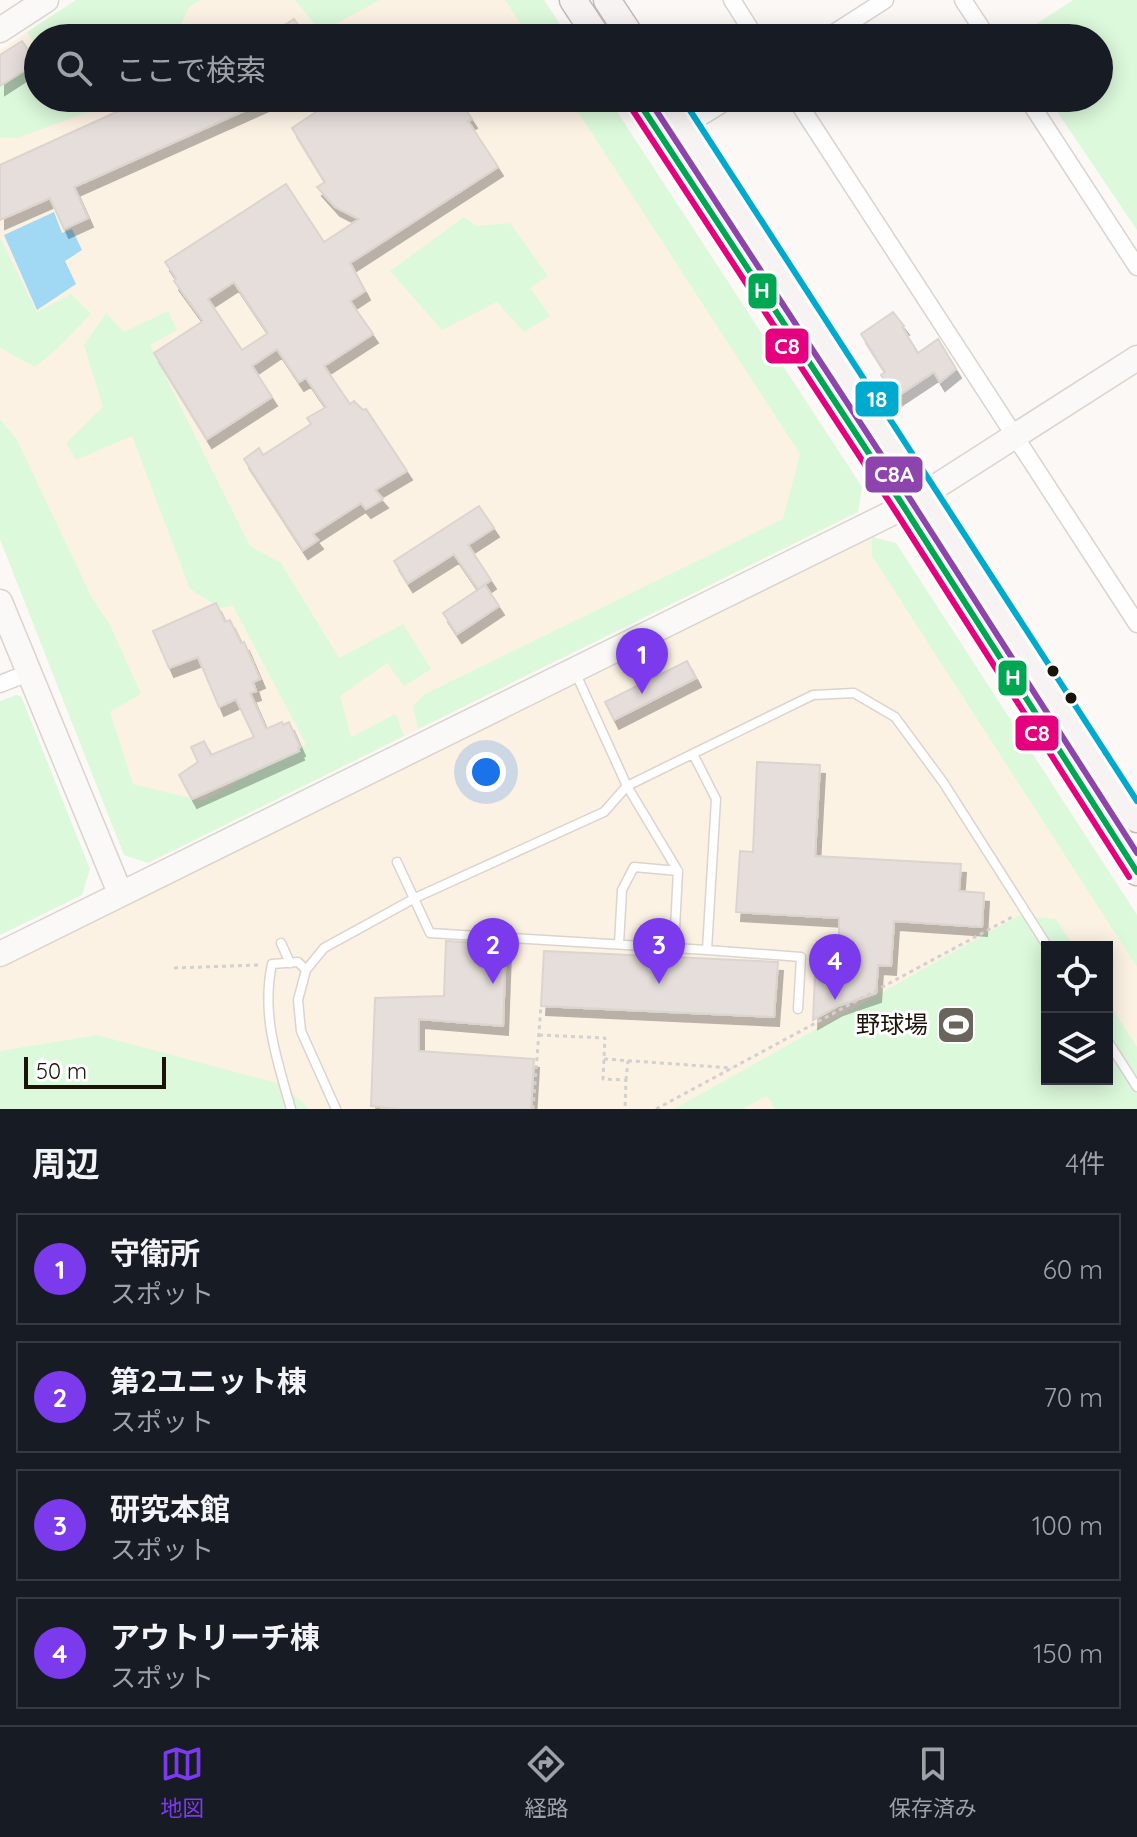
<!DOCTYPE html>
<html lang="ja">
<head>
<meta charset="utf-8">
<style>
	:root { --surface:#171b24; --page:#20242c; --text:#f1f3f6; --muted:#9ea1a6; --line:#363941; --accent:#7c3aed }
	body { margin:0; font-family:Quicksand,"Noto Sans JP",sans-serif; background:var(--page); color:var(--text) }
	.controls { position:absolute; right:24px; bottom:24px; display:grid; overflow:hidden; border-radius:0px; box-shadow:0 4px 20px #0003 }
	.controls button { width:72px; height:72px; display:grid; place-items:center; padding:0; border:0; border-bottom:2px solid var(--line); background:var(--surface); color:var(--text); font:40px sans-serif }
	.scale { position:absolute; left:24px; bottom:20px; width:142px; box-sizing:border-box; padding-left:8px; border:4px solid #1b1409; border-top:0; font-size:22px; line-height:28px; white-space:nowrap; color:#1b1409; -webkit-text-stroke:6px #fff; paint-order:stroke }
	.you { position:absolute; left:486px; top:772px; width:28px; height:28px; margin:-20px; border:6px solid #fff; border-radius:50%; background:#1a73e8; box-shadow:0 0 0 12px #1a73e833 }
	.badge { display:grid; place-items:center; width:52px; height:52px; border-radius:50%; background:var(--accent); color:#fff; font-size:26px; font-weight:700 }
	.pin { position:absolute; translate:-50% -66px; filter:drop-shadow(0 2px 4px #0008) }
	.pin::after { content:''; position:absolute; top:42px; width:28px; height:24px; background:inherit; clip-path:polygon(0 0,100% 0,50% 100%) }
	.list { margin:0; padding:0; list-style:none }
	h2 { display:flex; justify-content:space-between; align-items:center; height:104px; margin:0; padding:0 32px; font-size:34px }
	h2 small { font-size:26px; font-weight:400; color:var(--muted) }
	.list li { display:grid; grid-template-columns:52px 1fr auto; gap:24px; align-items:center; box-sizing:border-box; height:112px; margin:0 16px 16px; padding:0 16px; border:2px solid var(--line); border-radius:0px }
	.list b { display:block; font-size:30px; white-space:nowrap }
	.list p { margin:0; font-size:26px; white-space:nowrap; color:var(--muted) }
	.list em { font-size:26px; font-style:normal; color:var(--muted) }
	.icon { flex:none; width:44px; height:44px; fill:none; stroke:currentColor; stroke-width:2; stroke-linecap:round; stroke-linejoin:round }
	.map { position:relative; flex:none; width:1137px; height:1109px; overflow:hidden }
	.search { position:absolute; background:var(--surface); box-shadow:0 4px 20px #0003; left:24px; right:24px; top:24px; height:88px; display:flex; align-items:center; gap:20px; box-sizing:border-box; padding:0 28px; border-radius:44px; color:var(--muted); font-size:30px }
	.sheet { height:616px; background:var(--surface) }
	nav { display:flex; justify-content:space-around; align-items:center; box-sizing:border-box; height:112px; border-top:2px solid var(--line); background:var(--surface); font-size:22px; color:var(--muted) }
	nav a { display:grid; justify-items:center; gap:4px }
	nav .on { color:var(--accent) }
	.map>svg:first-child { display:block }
	.built { fill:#fcf2e4; fill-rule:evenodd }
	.green { fill:#dcf9db }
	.water { fill:#a1d8f4 }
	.building { fill:#e5deda; stroke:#dcd5cf; stroke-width:2; fill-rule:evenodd; filter:url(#shadow) }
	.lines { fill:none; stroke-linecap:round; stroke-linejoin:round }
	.lane-casing { stroke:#dad4ce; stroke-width:11 }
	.street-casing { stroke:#dad4ce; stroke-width:19 }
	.secondary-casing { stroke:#dad4ce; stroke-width:27 }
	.primary-casing { stroke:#c3bab7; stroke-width:29 }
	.path { stroke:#d2d1d0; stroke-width:3; stroke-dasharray:4 4; stroke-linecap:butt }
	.lane { stroke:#fefefe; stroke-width:8 }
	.street { stroke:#fefefe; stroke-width:16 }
	.secondary { stroke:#fbf8f8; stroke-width:24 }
	.primary { stroke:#f7f3f2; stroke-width:26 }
	.bus-1-casing { stroke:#fff; stroke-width:12 }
	.bus-2-casing { stroke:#fff; stroke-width:12 }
	.bus-3-casing { stroke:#fff; stroke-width:12 }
	.bus-4-casing { stroke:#fff; stroke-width:12 }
	.bus-1 { stroke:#00a651; stroke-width:6 }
	.bus-2 { stroke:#e5007d; stroke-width:6 }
	.bus-3 { stroke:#8e44ad; stroke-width:6 }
	.bus-4 { stroke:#00a9ce; stroke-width:6 }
	.bus-dot { fill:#1b1409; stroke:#fff; stroke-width:3 }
	.labels { text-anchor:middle; stroke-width:6; stroke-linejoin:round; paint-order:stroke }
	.poi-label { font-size:24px; fill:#1b1409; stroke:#fff; text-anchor:end }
	.line-badge { stroke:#fff; stroke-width:3 }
	.badge-label { font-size:22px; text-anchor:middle; font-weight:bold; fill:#fff }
</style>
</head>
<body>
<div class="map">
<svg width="1137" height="1109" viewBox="0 0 1137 1109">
	<defs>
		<filter id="shadow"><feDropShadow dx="5" dy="9" stdDeviation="0" flood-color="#0004"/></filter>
	</defs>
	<rect width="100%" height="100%" fill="#fbf8f5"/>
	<path class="built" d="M76 0H544L569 38H38V98H608L862 487 858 512 148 863 124 855 0 539V50Z
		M872 537 896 543 1137 915V1109H0V968L4 963ZM1047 947H1107V1079H1047Z"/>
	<path class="green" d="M76 0H201L190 6 174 38H38V48L27 32Z
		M295 0H380L321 32Z
		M505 0H544L569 38H530Z
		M1073 0H1137V230L1048 98H1099V38H1015Z
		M38 57V98H126L18 138 0 137V79Z
		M569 98H608L862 487 858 512 418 729 413 706 425 694 783 519 800 454Z
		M464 217 477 226 510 223 548 276 530 288 550 316 524 332 497 302 442 330 390 271Z
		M0 238 37 312 71 294 91 314 57 349 35 367 0 348Z
		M168 311 177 330 150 345 250 546 281 563 339 658 403 624 431 669 404 686 387 663 340 696 351 737 396 714 404 736 148 863 124 855 0 539V419L17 440 91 596 111 627 141 694 110 712 133 784 202 801 306 744 233 606 220 608 190 589 132 436 76 460 66 443 103 407 84 345 106 313 124 332Z
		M872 537 896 543 1137 915V967L872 556Z
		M16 695 21 696 90 869 82 895 0 935V701Z
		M1018 916 1056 919 1074 947H1047V1079H1107V1000L1137 1047V1109H775L767 1096 742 1109H674Z
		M97 1035 284 1085 309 1109H0V1051Z"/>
	<path class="water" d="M54 212 62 233 72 229 82 250 65 261 76 284 37 310 4 235Z"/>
	<path class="building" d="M294 19 308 38H264Z
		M22 41 37 62 0 86V55Z
		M147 98H273L74 187 88 218 64 229 50 198 0 220V165Z
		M337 98H458L472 119 468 121 498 167 350 263 365 291 350 301 373 334 324 366 350 404 354 401 363 410 366 409 407 471 375 490 383 499 366 509 361 503 313 534 318 540 303 550 244 459 259 448 263 455 311 424 307 418 326 407 306 378 299 382 277 349 252 366 272 397 207 439 154 353 203 321 174 281 176 278 165 262 286 184 324 242 359 219 335 207 317 187 325 182 292 128ZM234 282 268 333 242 350 208 299Z
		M893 312 904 326 902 327 918 353 938 339 956 369 940 382 934 372 896 397 881 375 885 372 861 334Z
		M479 506 494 528 468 545 491 580 478 589 454 554 408 583 394 561Z
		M485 585 499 606 457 634 443 613Z
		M216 603 225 622 230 620 241 643 244 642 260 679 253 682 256 691 250 693 266 729 282 722 283 725 289 722 300 747 298 748 299 751 192 799 179 775 198 762 191 747 204 741 211 755 254 737 236 699 219 707 198 657 169 668 153 631Z
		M687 661 696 678 614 720 605 702Z
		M757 762 820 765 815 856 961 864 959 891 984 893 982 927 894 921 891 966 878 965 876 993 838 1006 813 1020 816 953 839 954V918L736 912 740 851 753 852Z
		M446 941 506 945 503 1026 419 1019V1051L534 1059 531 1109H399L371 1106 375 998 444 996Z
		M544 951 778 962 774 1017 541 1006Z"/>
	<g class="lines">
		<g class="lane-casing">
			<path id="lane" d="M576 674 627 786 678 871 674 948
				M397 862 430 933 707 950 716 799 693 754
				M281 943 290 963
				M619 944 622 890 634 867 678 871
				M707 950 801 957 798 1009
				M1107 1040 1137 1087
				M291 1109C277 1060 261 1015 272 964L298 962 306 970
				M336 1109 301 1031 298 1000 306 970 324 948 415 898 604 812 627 786 813 695 854 693 895 717 943 782 1048 947"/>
		</g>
		<g class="street-casing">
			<path id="street" d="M732 0 756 38
				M963 0 988 38
				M826 38 885 0
				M795 98 1137 624
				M1027 98 1137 267
				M703 116 732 98
				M0 684 28 673"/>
		</g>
		<g class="secondary-casing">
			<path id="secondary" d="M0 30 46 0
				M0 602 120 893
				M0 954 904 507 1137 358"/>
		</g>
		<g class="primary-casing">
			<path id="primary" d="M573 0 598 38
				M607 0 632 38
				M636 98 904 507 1137 872
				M670 98 1137 819"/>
		</g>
		<path class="path" d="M174 968 258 965
			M539 1035 605 1038 603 1079 626 1080 625 1109
			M604 1059 732 1068
			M626 1080 628 1061
			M533 1109 541 1006
			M656 1109 1014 916"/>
		<use href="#lane" class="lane"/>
		<use href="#street" class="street"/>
		<use href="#secondary" class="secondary"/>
		<use href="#primary" class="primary"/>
		<g class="bus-1-casing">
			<path id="bus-1" d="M636 98 904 507 1137 872"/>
		</g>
		<g class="bus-2-casing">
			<path id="bus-2" d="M628 103 896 512 1129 877"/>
		</g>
		<g class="bus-3-casing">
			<path id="bus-3" d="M648 98 912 502 1137 853"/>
		</g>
		<g class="bus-4-casing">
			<path id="bus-4" d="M682 98 1137 801"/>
		</g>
		<use href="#bus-1" class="bus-1"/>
		<use href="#bus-2" class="bus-2"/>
		<use href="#bus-3" class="bus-3"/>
		<use href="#bus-4" class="bus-4"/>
	</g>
	<defs>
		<g id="stadium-square" transform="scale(2)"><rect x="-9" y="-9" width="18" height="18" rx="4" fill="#69645c" stroke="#fff"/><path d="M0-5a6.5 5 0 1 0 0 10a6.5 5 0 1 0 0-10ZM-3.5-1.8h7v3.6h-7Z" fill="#fff"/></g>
	</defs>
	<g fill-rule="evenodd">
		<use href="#stadium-square" x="956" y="1025"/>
	</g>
	<g class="bus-dot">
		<circle cx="1053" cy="671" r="7"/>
		<circle cx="1071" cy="698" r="7"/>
	</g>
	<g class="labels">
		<g class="poi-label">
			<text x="928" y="1033">野球場</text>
		</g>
	</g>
	<g class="line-badge">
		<rect x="747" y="272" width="31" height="38" rx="8" fill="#00a651"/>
		<rect x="764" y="327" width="46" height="38" rx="8" fill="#e5007d"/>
		<rect x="854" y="380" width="46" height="38" rx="8" fill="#00a9ce"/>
		<rect x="864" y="455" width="60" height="39" rx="8" fill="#8e44ad"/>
		<rect x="997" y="659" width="31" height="38" rx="8" fill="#00a651"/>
		<rect x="1014" y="714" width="46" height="38" rx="8" fill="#e5007d"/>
	</g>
	<g class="badge-label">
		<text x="762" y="298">H</text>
		<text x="787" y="354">C8</text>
		<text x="877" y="407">18</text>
		<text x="894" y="482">C8A</text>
		<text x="1013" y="685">H</text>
		<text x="1037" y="741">C8</text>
	</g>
</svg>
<div class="controls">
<button><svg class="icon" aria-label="locate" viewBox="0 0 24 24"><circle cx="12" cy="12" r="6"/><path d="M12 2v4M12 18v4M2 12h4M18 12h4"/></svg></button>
<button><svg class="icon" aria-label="layers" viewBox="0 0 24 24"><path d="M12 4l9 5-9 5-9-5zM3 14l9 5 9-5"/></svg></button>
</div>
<div class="scale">50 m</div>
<div class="you"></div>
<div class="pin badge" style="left:642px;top:694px">1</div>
<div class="pin badge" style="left:493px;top:984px">2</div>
<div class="pin badge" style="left:659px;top:984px">3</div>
<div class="pin badge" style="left:835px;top:1000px">4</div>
<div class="search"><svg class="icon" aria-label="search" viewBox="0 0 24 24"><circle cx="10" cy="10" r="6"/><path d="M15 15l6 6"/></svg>ここで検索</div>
</div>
<section class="sheet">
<h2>周辺<small>4件</small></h2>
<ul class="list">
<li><span class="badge">1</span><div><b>守衛所</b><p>スポット</p></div><em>60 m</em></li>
<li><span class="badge">2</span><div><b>第2ユニット棟</b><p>スポット</p></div><em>70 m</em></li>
<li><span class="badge">3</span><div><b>研究本館</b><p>スポット</p></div><em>100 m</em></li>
<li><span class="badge">4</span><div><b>アウトリーチ棟</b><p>スポット</p></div><em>150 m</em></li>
</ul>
</section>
<nav>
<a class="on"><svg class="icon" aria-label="map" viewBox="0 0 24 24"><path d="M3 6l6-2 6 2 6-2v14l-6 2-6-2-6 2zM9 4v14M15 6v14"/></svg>地図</a>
<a><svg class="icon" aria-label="directions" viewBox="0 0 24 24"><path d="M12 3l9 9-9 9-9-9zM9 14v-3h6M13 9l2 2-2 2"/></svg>経路</a>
<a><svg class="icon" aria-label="saved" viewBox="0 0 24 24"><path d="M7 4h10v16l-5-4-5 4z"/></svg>保存済み</a>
</nav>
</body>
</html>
